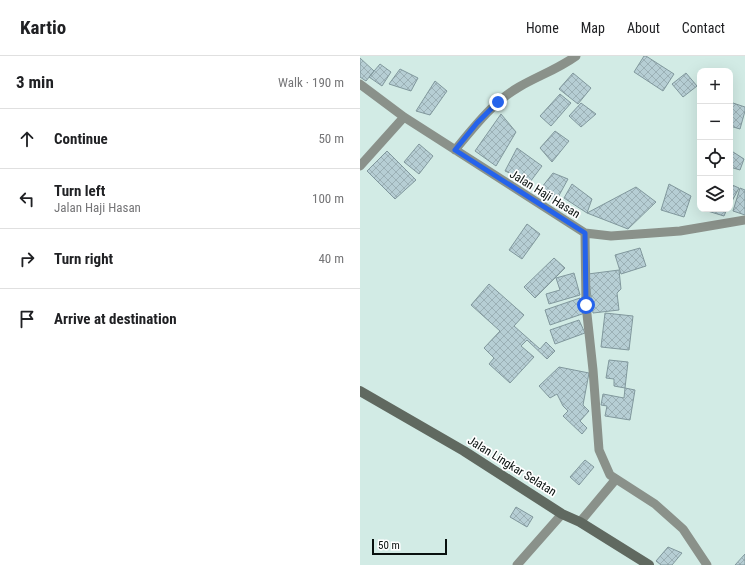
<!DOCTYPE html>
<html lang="en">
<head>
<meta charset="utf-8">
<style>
	:root { --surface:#fff; --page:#f6f6f6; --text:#202124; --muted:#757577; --line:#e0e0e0 }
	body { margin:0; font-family:"Roboto Condensed",sans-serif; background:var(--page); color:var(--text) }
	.controls { position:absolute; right:12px; top:12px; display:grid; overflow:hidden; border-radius:8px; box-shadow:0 4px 16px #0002 }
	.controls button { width:36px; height:36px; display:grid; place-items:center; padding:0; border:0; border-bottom:1px solid var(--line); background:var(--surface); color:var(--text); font:20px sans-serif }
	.scale { position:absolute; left:12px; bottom:10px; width:75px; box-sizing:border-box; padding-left:4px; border:2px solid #08100e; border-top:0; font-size:11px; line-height:14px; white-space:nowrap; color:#08100e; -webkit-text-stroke:3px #fff; paint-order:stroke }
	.stop { position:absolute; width:12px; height:12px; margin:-9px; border:3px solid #2563eb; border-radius:50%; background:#fff }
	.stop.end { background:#2563eb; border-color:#fff; box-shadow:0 1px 4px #0008 }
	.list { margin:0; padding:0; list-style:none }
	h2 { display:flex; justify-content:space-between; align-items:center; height:52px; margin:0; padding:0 16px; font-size:17px }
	h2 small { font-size:13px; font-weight:400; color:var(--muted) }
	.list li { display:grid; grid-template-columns:26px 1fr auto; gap:12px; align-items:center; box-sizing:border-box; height:60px; padding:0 16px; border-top:1px solid var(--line) }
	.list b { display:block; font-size:15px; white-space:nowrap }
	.list p { margin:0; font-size:13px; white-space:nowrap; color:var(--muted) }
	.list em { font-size:13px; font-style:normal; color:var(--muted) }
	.icon { flex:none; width:22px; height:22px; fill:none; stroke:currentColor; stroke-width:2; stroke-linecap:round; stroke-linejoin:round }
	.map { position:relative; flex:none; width:385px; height:509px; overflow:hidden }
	header { display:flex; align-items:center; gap:24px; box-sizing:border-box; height:56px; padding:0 20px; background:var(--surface); border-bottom:1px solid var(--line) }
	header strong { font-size:19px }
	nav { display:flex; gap:22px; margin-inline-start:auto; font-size:14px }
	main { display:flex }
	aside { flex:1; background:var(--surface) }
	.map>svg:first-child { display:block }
	.building { fill:url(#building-cross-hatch); stroke:#81989d }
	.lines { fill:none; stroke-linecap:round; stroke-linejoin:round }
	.street { stroke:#8a918a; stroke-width:9 }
	.secondary { stroke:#606960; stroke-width:10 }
	.route { stroke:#2563eb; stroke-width:5 }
	.labels { text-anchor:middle; stroke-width:3.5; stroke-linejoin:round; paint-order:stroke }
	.street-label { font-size:12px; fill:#08100e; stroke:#fff }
</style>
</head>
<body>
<header>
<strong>Kartio</strong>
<nav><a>Home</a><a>Map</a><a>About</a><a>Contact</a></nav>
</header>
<main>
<aside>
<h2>3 min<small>Walk · 190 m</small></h2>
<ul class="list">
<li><svg class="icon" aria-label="ahead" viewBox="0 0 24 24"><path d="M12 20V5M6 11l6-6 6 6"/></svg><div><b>Continue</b></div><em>50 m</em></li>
<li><svg class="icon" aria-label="left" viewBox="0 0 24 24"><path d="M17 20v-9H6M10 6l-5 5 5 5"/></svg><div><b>Turn left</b><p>Jalan Haji Hasan</p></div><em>100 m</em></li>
<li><svg class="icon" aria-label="right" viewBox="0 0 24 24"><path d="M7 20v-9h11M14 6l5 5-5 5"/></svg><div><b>Turn right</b></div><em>40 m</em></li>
<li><svg class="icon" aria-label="arrive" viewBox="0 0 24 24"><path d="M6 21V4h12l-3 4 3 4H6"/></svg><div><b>Arrive at destination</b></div></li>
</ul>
</aside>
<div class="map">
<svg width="385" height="509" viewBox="0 0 385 509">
	<defs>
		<pattern id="building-cross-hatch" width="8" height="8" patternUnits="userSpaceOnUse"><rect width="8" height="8" fill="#b6ced4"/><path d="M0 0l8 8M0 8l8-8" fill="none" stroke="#9bb0b5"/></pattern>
	</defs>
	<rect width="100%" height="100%" fill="#d2ebe5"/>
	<path class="building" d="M284 0H286L314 18 303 35 274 16Z
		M0 2 14 15 6 25 0 21Z
		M20 8 31 16 22 30 9 21Z
		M40 13 58 22 51 35 29 28Z
		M213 17 231 32 218 48 199 33Z
		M326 17 337 30 323 41 312 28Z
		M75 25 87 35 70 59 56 55Z
		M200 38 211 47 191 70 180 60Z
		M370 46 385 51V55L380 73 370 70Z
		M221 47 236 58 221 71 209 60Z
		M141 58 156 76 136 110 115 95Z
		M195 75 209 85 192 106 180 92Z
		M59 88 73 100 59 118 44 106Z
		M157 92 182 110 170 126 145 115Z
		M370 94 384 103 380 114 370 111Z
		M27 95 56 124 35 143 7 115Z
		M193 117 208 123 196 145 178 136Z
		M212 128 232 143 227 157 204 142Z
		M309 128 331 140 324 161 301 154Z
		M370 128 379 132 370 149Z
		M276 131 296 146 268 173 227 157Z
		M380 132 385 134V159L373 155Z
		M341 153H367L364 160Z
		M167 168 180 178 162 203 149 194Z
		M280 192 286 210 261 218 255 199Z
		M194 202 205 212 175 242 164 231Z
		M259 214 261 233 257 237 259 254 233 257 228 218Z
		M214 217 220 239 189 248 186 238 200 234 196 222Z
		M129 228 164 259 154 270 180 293 186 286 195 295 187 303 167 284 161 290 174 301 150 327 129 308 134 302 124 292 140 275 111 249Z
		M220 242 225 257 190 269 185 254Z
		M245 257 273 260 269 294 241 291Z
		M219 264 225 277 195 288 190 274Z
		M249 304 268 306 265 332 254 330V323L246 322Z
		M199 311 229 317 223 349 229 355 220 365 227 372 222 378 203 360 208 355 203 350 197 338 190 342 179 330Z
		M265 332 275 334 270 364 245 360 247 350 241 349 243 338 264 342Z
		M225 404 234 411 219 429 210 421Z
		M156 451 173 461 167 471 150 461Z
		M308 491 322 497 312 509H301L296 505Z
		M385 498V509H375Z"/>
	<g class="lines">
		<path class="street" d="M0 28 44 61 225 177 251 180 320 175 385 164
			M95 94C114 71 133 46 159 31 178 20 198 13 216 0
			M0 110 44 61
			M225 177 226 249 233 314 239 394 250 419 295 448 323 473 347 509
			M220 466 256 423
			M157 509 202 458"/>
		<path class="secondary" d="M0 335 104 395 202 458 220 466 289 509"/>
	</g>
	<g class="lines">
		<path class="route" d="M138 46 117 67 95 94 225 177 226 249"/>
	</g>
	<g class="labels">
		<g class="street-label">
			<text transform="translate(185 138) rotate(32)" y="4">Jalan Haji Hasan</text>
			<text transform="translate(152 410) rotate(32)" y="4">Jalan Lingkar Selatan</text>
		</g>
	</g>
</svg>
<div class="controls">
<button>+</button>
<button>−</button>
<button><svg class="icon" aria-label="locate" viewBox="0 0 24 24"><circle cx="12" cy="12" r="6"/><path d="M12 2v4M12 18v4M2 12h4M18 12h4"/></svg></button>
<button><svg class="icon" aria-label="layers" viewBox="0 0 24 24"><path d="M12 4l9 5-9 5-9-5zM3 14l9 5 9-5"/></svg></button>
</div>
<div class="scale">50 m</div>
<div class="stop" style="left:226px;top:249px"></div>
<div class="stop end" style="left:138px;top:46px"></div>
</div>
</main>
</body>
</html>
